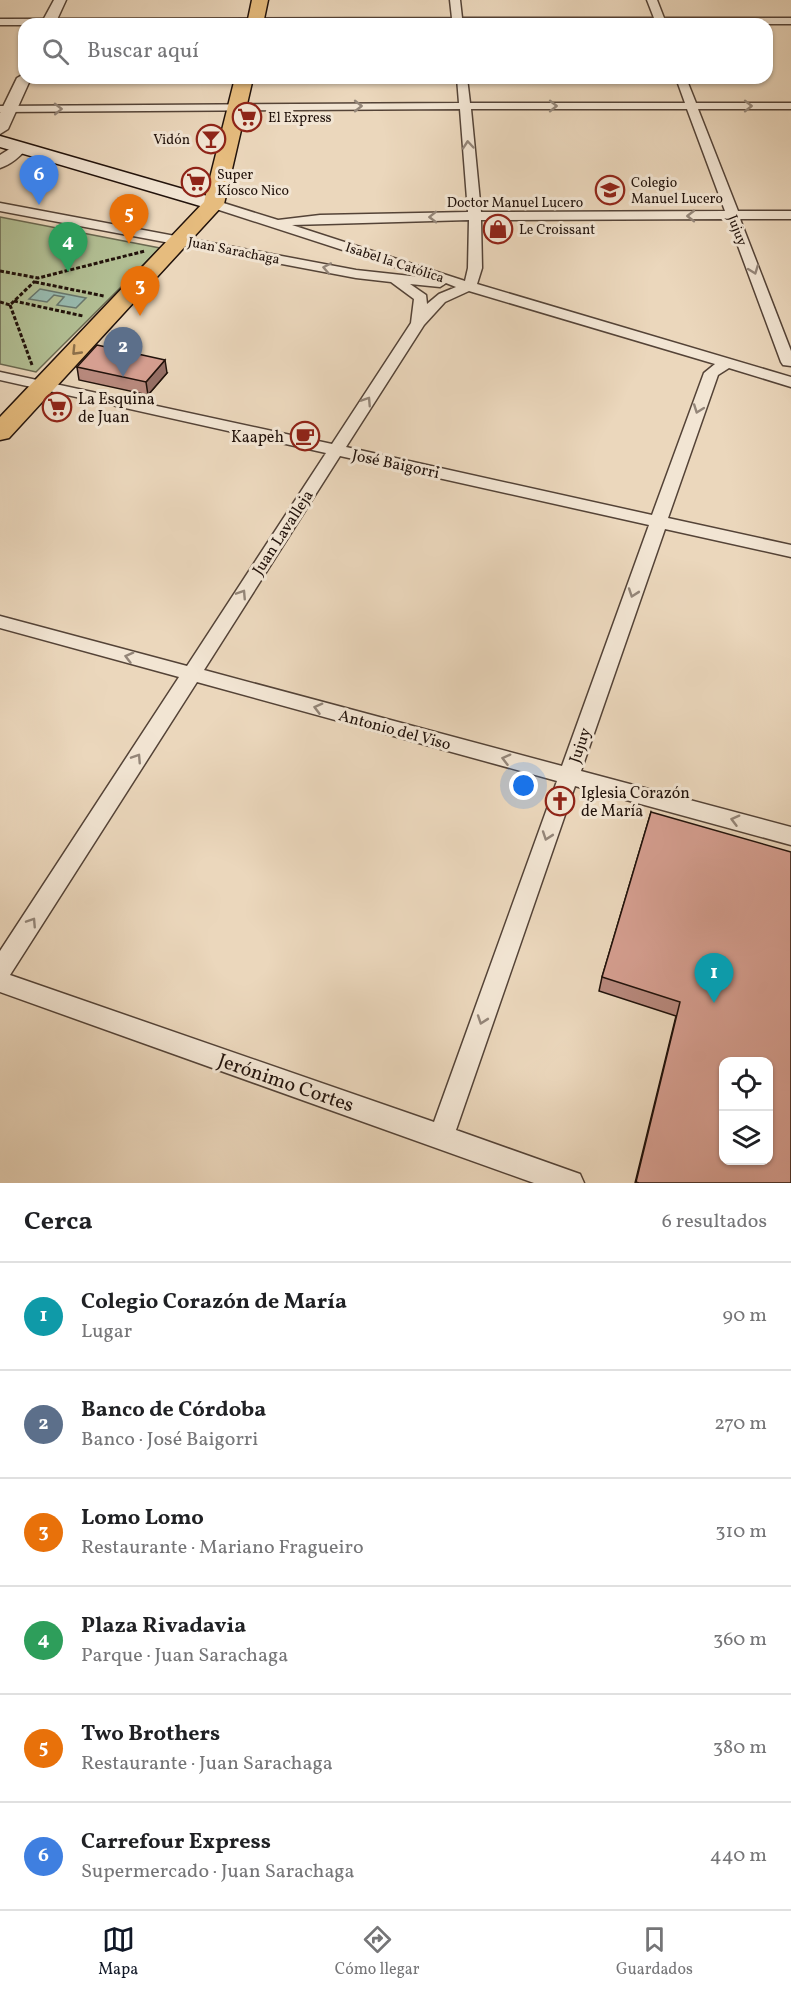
<!DOCTYPE html>
<html lang="es">
<head>
<meta charset="utf-8">
<style>
	:root { --surface:#fff; --page:#f6f6f6; --text:#202124; --muted:#757577; --line:#e0e0e0; --accent:#111827 }
	body { margin:0; font-family:Vollkorn,serif; background:var(--page); color:var(--text) }
	.controls { position:absolute; right:18px; bottom:18px; display:grid; overflow:hidden; border-radius:12px; box-shadow:0 2px 4px #0004 }
	.controls button { width:54px; height:54px; display:grid; place-items:center; padding:0; border:0; border-bottom:2px solid var(--line); background:var(--surface); color:var(--text); font:30px sans-serif }
	.you { position:absolute; left:524px; top:786px; width:21px; height:21px; margin:-15px; border:4px solid #fff; border-radius:50%; background:#1a73e8; box-shadow:0 0 0 9px #1a73e833 }
	.badge { display:grid; place-items:center; width:39px; height:39px; border-radius:50%; background:var(--accent); color:#fff; font-size:20px; font-weight:700 }
	.pin { position:absolute; translate:-50% -50px; filter:drop-shadow(0 2px 3px #0008) }
	.pin::after { content:''; position:absolute; top:32px; width:21px; height:18px; background:inherit; clip-path:polygon(0 0,100% 0,50% 100%) }
	.list { margin:0; padding:0; list-style:none }
	h2 { display:flex; justify-content:space-between; align-items:center; height:78px; margin:0; padding:0 24px; font-size:26px }
	h2 small { font-size:20px; font-weight:400; color:var(--muted) }
	.list li { display:grid; grid-template-columns:39px 1fr auto; gap:18px; align-items:center; box-sizing:border-box; height:108px; padding:0 24px; border-top:2px solid var(--line) }
	.list b { display:block; font-size:22px; white-space:nowrap }
	.list p { margin:0; font-size:20px; white-space:nowrap; color:var(--muted) }
	.list em { font-size:20px; font-style:normal; color:var(--muted) }
	.icon { flex:none; width:33px; height:33px; fill:none; stroke:currentColor; stroke-width:2; stroke-linecap:round; stroke-linejoin:round }
	.map { position:relative; flex:none; width:791px; height:1183px; overflow:hidden }
	.search { position:absolute; background:var(--surface); box-shadow:0 2px 4px #0004; left:18px; right:18px; top:18px; height:66px; display:flex; align-items:center; gap:15px; box-sizing:border-box; padding:0 21px; border-radius:18px; color:var(--muted); font-size:22px }
	.sheet { height:726px; background:var(--surface) }
	nav { display:flex; justify-content:space-around; align-items:center; box-sizing:border-box; height:84px; border-top:2px solid var(--line); background:var(--surface); font-size:16px; color:var(--muted) }
	nav a { display:grid; justify-items:center; gap:3px }
	nav .on { color:var(--accent) }
	.map>svg:first-child { display:block }
	.green { fill:#b2bf94; stroke:#6a6850; stroke-width:1.5 }
	.water { fill:#98baaf; stroke:#68776d; stroke-width:1.5 }
	.lines { fill:none; stroke-linecap:round; stroke-linejoin:round }
	.minor-casing { stroke:#544337; stroke-width:3 }
	.tertiary-casing { stroke:#544337; stroke-width:3 }
	.secondary-casing { stroke:#21120b; stroke-width:3 }
	.primary-casing { stroke:#21120b; stroke-width:3 }
	.path { stroke:#21120b; stroke-width:3; stroke-dasharray:4 2; stroke-linecap:butt }
	.minor { fill:#f2e5d3; fill-rule:evenodd }
	.tertiary { fill:#f2e5d3; fill-rule:evenodd }
	.secondary { fill:#f2e5d3; fill-rule:evenodd }
	.primary { fill:#e6bc7e; fill-rule:evenodd }
	.wall { fill:#b8897d; stroke:#21120b; stroke-width:1.5 }
	.shaded-wall { fill:#966f66; stroke:#21120b; stroke-width:1.5 }
	.building { fill:#d69f91; stroke:#21120b; stroke-width:1.5; fill-rule:evenodd }
	.oneway { stroke:#948679 }
	.oneway2 { stroke:#8d704a }
	.labels { text-anchor:middle; stroke-width:6; stroke-linejoin:round; paint-order:stroke }
	.far-poi-label { font-size:14px; fill:#21120b; stroke:#f2e5d3; text-anchor:start }
	.far-street-label { font-size:14px; fill:#21120b; stroke:#f2e5d3 }
	.poi-label { font-size:16px; fill:#21120b; stroke:#f2e5d3; text-anchor:start }
	.street-label { font-size:16px; fill:#21120b; stroke:#f2e5d3 }
	.near-street-label { font-size:20px; fill:#21120b; stroke:#f2e5d3 }
</style>
</head>
<body>
<div class="map">
<svg width="791" height="1183" viewBox="0 0 791 1183">
	<rect width="100%" height="100%" fill="#ebd7bc"/>
	<filter id="stains"><feTurbulence type="fractalNoise" baseFrequency=".00333" numOctaves="4"/><feColorMatrix values="0 0 0 0 .2 0 0 0 0 .09 0 0 0 0 .02 0 0 0 .5 -.17"/></filter>
	<radialGradient id="worn" r=".72"><stop offset=".6" stop-color="#630" stop-opacity="0"/><stop offset="1" stop-color="#630" stop-opacity=".3"/></radialGradient>
	<path class="green" d="M0 217 160 248 36 372 0 364Z"/>
	<path class="water" d="M40 289 86 298 76 308 57 305 64 297 54 295 47 302 29 299Z"/>
	<g class="lines">
		<g class="minor-casing">
			<path id="minor" d="M450 0H460L462 18H654L647 0H657L664 18H791V24L0 25V19L452 18Z
				M457 78H467L470 103H685L676 78H686L696 103H791V109H698L738 211H791V219H740L791 351V366L783 365 781 362 728 219 481 220 482 268 477 284 791 377V387L729 368 718 375 668 518 791 545V557L665 529 581 771 791 827V845L575 786 456 1130 580 1174 584 1183H534L0 992V951L179 677 0 628V616L187 666 326 453 0 380V372L332 444 411 323 414 299 391 282 356 278 0 211V203L356 270 429 278 210 207 208 204 214 200 278 220 320 215 468 212 460 109 0 112V106L459 103ZM471 109H687L725 211 481 212ZM469 220 468 268 465 281 292 225ZM446 283 456 287 439 294 427 304 426 295 410 284 440 287ZM469 291 715 364 704 373 652 515 346 447 424 325 445 302ZM340 456 649 525 562 766 204 670ZM197 682 557 781 434 1122 10 975Z"/>
		</g>
		<g class="tertiary-casing">
			<path id="tertiary" d="M54 0H66L55 24H41Z
				M24 74V78H31L8 129 0 134V113L17 78Z
				M19 143 27 148C21 156 10 165 0 168V155Z"/>
		</g>
		<g class="secondary-casing">
			<path id="secondary" d="M0 136 221 200 223 204 221 208H207L0 147Z"/>
		</g>
		<g class="primary-casing">
			<path id="primary" d="M252 0H268L263 24H247Z
				M235 78H253L224 204 9 438 0 440V417L204 202Z"/>
		</g>
		<path class="path" d="M0 271 38 278 145 251
			M35 282 104 296
			M14 301 83 316
			M0 302 10 305 35 281
			M10 305 32 365"/>
		<use href="#minor" class="minor"/>
		<use href="#tertiary" class="tertiary"/>
		<use href="#secondary" class="secondary"/>
		<use href="#primary" class="primary"/>
	</g>
	<path class="wall" d="M77 367 167 373 148 395 79 380Z
		M651 812 791 1183H635L676 1016 599 991 602 977Z"/>
	<path class="shaded-wall" d="M165 360 167 373 148 395 146 382Z"/>
	<path class="building" d="M97 345 165 360 146 382 77 367Z
		M651 812 791 852V1183H639L636 1182 680 1002 602 977ZM723 1062H768V1161H723Z"/>
	<defs><path id="oneway-chevron" d="M-2-3.5L2.5 0L-2 3.5" fill="none" stroke-width="1.6" stroke-linecap="round" stroke-linejoin="round" transform="scale(1.5)"/></defs>
	<g class="oneway">
		<use href="#oneway-chevron" transform="translate(358 106)"/>
		<use href="#oneway-chevron" transform="translate(553 106)"/>
		<use href="#oneway-chevron" transform="translate(748 106)"/>
		<use href="#oneway-chevron" transform="translate(58 109) rotate(-1)"/>
		<use href="#oneway-chevron" transform="translate(468 145) rotate(-95)"/>
		<use href="#oneway-chevron" transform="translate(691 216) rotate(180)"/>
		<use href="#oneway-chevron" transform="translate(433 217) rotate(179)"/>
		<use href="#oneway-chevron" transform="translate(327 268) rotate(-169)"/>
		<use href="#oneway-chevron" transform="translate(754 270) rotate(69)"/>
		<use href="#oneway-chevron" transform="translate(367 401) rotate(-57)"/>
		<use href="#oneway-chevron" transform="translate(698 409) rotate(110)"/>
		<use href="#oneway-chevron" transform="translate(633 593) rotate(109)"/>
		<use href="#oneway-chevron" transform="translate(242 594) rotate(-57)"/>
		<use href="#oneway-chevron" transform="translate(129 657) rotate(-165)"/>
		<use href="#oneway-chevron" transform="translate(318 708) rotate(-165)"/>
		<use href="#oneway-chevron" transform="translate(137 758) rotate(-57)"/>
		<use href="#oneway-chevron" transform="translate(506 759) rotate(-165)"/>
		<use href="#oneway-chevron" transform="translate(735 820) rotate(-165)"/>
		<use href="#oneway-chevron" transform="translate(547 836) rotate(109)"/>
		<use href="#oneway-chevron" transform="translate(32 922) rotate(-57)"/>
		<use href="#oneway-chevron" transform="translate(482 1020) rotate(109)"/>
	</g>
	<use class="oneway2" href="#oneway-chevron" transform="translate(76 351) rotate(134)"/>
	<defs>
		<g id="supermarket-ring" transform="scale(1.5)"><circle r="9.5" fill="#f2e5d3" stroke="#8f2418" stroke-width="1.5"/><path d="M-6-5.5h2.5l.6 2H6L4.5 2H-2.5L-4.4-4H-6ZM-1.5 3.2a1.3 1.3 0 1 0 .1 0ZM3 3.2a1.3 1.3 0 1 0 .1 0Z" fill="#8f2418"/></g>
		<g id="bar-ring" transform="scale(1.5)"><circle r="9.5" fill="#f2e5d3" stroke="#8f2418" stroke-width="1.5"/><path d="M-6-5H6L.8 .8V4.5H3.5V6h-7V4.5H-.8V.8Z" fill="#8f2418"/></g>
		<g id="school-ring" transform="scale(1.5)"><circle r="9.5" fill="#f2e5d3" stroke="#8f2418" stroke-width="1.5"/><path d="M0-5L7-2L0 1L-7-2ZM-4 1L0 2.5L4 1V4Q0 6-4 4Z" fill="#8f2418"/></g>
		<g id="shop-ring" transform="scale(1.5)"><circle r="9.5" fill="#f2e5d3" stroke="#8f2418" stroke-width="1.5"/><path d="M-5-2.5h2.3a2.7 3.5 0 0 1 5.4 0H5L5.5 6h-11ZM-1.5-2.5h3a1.5 2.3 0 0 0-3 0Z" fill="#8f2418"/></g>
		<g id="cafe-ring" transform="scale(1.5)"><circle r="9.5" fill="#f2e5d3" stroke="#8f2418" stroke-width="1.5"/><path d="M-5.5-4.5H6V0H3Q3 3.5 0 3.5H-2.5Q-5.5 3.5-5.5 0ZM3-3.2v2h1.7v-2ZM-6 4.5H4V6H-6Z" fill="#8f2418"/></g>
		<g id="church-ring" transform="scale(1.5)"><circle r="9.5" fill="#f2e5d3" stroke="#8f2418" stroke-width="1.5"/><path d="M-1.2-6h2.4v3.5h3.3v2.4h-3.3V6h-2.4V-.1h-3.3v-2.4h3.3Z" fill="#8f2418"/></g>
	</defs>
	<g fill-rule="evenodd">
		<use href="#supermarket-ring" x="247" y="117"/>
		<use href="#bar-ring" x="211" y="139"/>
		<use href="#supermarket-ring" x="196" y="182"/>
		<use href="#school-ring" x="610" y="190"/>
		<use href="#shop-ring" x="498" y="229"/>
		<use href="#supermarket-ring" x="57" y="407"/>
		<use href="#cafe-ring" x="305" y="436"/>
		<use href="#church-ring" x="560" y="801"/>
	</g>
	<g class="labels">
		<g class="far-poi-label">
			<text x="268" y="122">El Express</text>
			<text x="190" y="144" text-anchor="end">Vidón</text>
			<text x="217" y="179">Super<tspan x="217" dy="16">Kiosco Nico</tspan></text>
			<text x="631" y="187">Colegio<tspan x="631" dy="16">Manuel Lucero</tspan></text>
			<text x="519" y="234">Le Croissant</text>
		</g>
		<g class="far-street-label">
			<text x="515" y="207">Doctor Manuel Lucero</text>
			<text transform="translate(738 230) rotate(69)" y="5">Jujuy</text>
			<text transform="translate(234 250) rotate(11)" y="5">Juan Sarachaga</text>
			<text transform="translate(395 262) rotate(18)" y="5">Isabel la Católica</text>
		</g>
		<g class="poi-label">
			<text x="78" y="404">La Esquina<tspan x="78" dy="18">de Juan</tspan></text>
			<text x="284" y="442" text-anchor="end">Kaapeh</text>
			<text x="581" y="798">Iglesia Corazón<tspan x="581" dy="18">de María</tspan></text>
		</g>
		<g class="street-label">
			<text transform="translate(396 463) rotate(12)" y="6">José Baigorri</text>
			<text transform="translate(282 532) rotate(-57)" y="6">Juan Lavalleja</text>
			<text transform="translate(395 729) rotate(15)" y="6">Antonio del Viso</text>
			<text transform="translate(579 745) rotate(-71)" y="6">Jujuy</text>
		</g>
		<g class="near-street-label">
			<text transform="translate(286 1082) rotate(19)" y="7">Jerónimo Cortes</text>
		</g>
	</g>
	<rect width="100%" height="100%" filter="url(#stains)"/>
	<rect width="100%" height="100%" fill="url(#worn)"/>
</svg>
<div class="controls">
<button><svg class="icon" aria-label="locate" viewBox="0 0 24 24"><circle cx="12" cy="12" r="6"/><path d="M12 2v4M12 18v4M2 12h4M18 12h4"/></svg></button>
<button><svg class="icon" aria-label="layers" viewBox="0 0 24 24"><path d="M12 4l9 5-9 5-9-5zM3 14l9 5 9-5"/></svg></button>
</div>
<div class="you"></div>
<div class="pin badge" style="left:714px;top:1003px;background:#0f9aa8">1</div>
<div class="pin badge" style="left:123px;top:377px;background:#5c6f8a">2</div>
<div class="pin badge" style="left:140px;top:316px;background:#e8710a">3</div>
<div class="pin badge" style="left:68px;top:272px;background:#2e9e5b">4</div>
<div class="pin badge" style="left:129px;top:244px;background:#e8710a">5</div>
<div class="pin badge" style="left:39px;top:205px;background:#3f7fe0">6</div>
<div class="search"><svg class="icon" aria-label="search" viewBox="0 0 24 24"><circle cx="10" cy="10" r="6"/><path d="M15 15l6 6"/></svg>Buscar aquí</div>
</div>
<section class="sheet">
<h2>Cerca<small>6 resultados</small></h2>
<ul class="list">
<li><span class="badge" style="background:#0f9aa8">1</span><div><b>Colegio Corazón de María</b><p>Lugar</p></div><em>90 m</em></li>
<li><span class="badge" style="background:#5c6f8a">2</span><div><b>Banco de Córdoba</b><p>Banco · José Baigorri</p></div><em>270 m</em></li>
<li><span class="badge" style="background:#e8710a">3</span><div><b>Lomo Lomo</b><p>Restaurante · Mariano Fragueiro</p></div><em>310 m</em></li>
<li><span class="badge" style="background:#2e9e5b">4</span><div><b>Plaza Rivadavia</b><p>Parque · Juan Sarachaga</p></div><em>360 m</em></li>
<li><span class="badge" style="background:#e8710a">5</span><div><b>Two Brothers</b><p>Restaurante · Juan Sarachaga</p></div><em>380 m</em></li>
<li><span class="badge" style="background:#3f7fe0">6</span><div><b>Carrefour Express</b><p>Supermercado · Juan Sarachaga</p></div><em>440 m</em></li>
</ul>
</section>
<nav>
<a class="on"><svg class="icon" aria-label="map" viewBox="0 0 24 24"><path d="M3 6l6-2 6 2 6-2v14l-6 2-6-2-6 2zM9 4v14M15 6v14"/></svg>Mapa</a>
<a><svg class="icon" aria-label="directions" viewBox="0 0 24 24"><path d="M12 3l9 9-9 9-9-9zM9 14v-3h6M13 9l2 2-2 2"/></svg>Cómo llegar</a>
<a><svg class="icon" aria-label="saved" viewBox="0 0 24 24"><path d="M7 4h10v16l-5-4-5 4z"/></svg>Guardados</a>
</nav>
</body>
</html>
